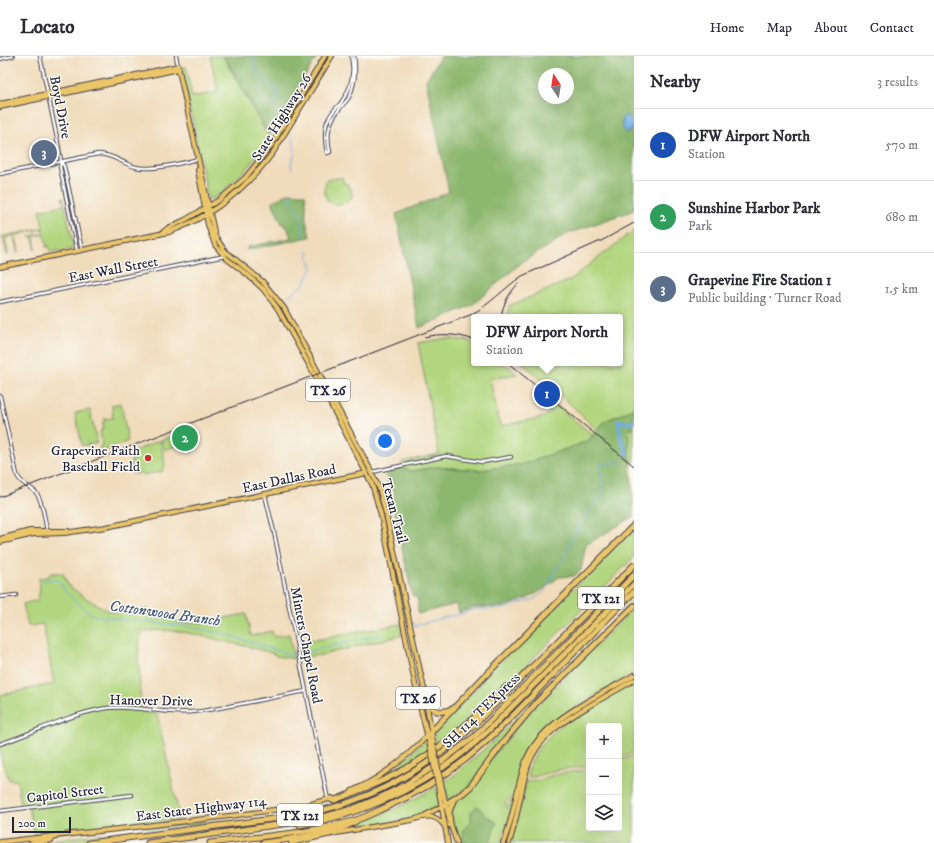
<!DOCTYPE html>
<html lang="en">
<head>
<meta charset="utf-8">
<style>
	:root { --surface:#fff; --page:#f7f7f7; --text:#2b2b33; --muted:#7c7c81; --line:#e1e1e2; --accent:#c8321e }
	body { margin:0; font-family:"IM FELL DW Pica",serif; background:var(--page); color:var(--text) }
	.controls { position:absolute; right:12px; bottom:12px; display:grid; overflow:hidden; border-radius:4px; box-shadow:0 4px 16px #0002 }
	.controls button { width:36px; height:36px; display:grid; place-items:center; padding:0; border:0; border-bottom:1px solid var(--line); background:var(--surface); color:var(--text); font:20px sans-serif }
	.compass { position:absolute; left:538px; top:12px; width:36px; height:36px; border-radius:50%; background:var(--surface); box-shadow:0 4px 16px #0002; rotate:348deg }
	.scale { position:absolute; left:12px; bottom:10px; width:59px; box-sizing:border-box; padding-left:4px; border:2px solid #22223b; border-top:0; font-size:11px; line-height:14px; white-space:nowrap; color:#22223b; -webkit-text-stroke:3px #fdfcf7; paint-order:stroke }
	.you { position:absolute; left:385px; top:385px; width:14px; height:14px; margin:-10px; border:3px solid #fff; border-radius:50%; background:#1a73e8; box-shadow:0 0 0 6px #1a73e833 }
	.badge { display:grid; place-items:center; width:26px; height:26px; border-radius:50%; background:var(--accent); color:#fff; font-size:13px; font-weight:700 }
	.pin { position:absolute; translate:-50% -50%; border:2px solid #fff; box-shadow:0 1px 4px #0006 }
	.popup { position:absolute; left:471px; top:258px; width:152px; height:52px; box-sizing:border-box; display:grid; place-content:center; border-radius:4px; background:var(--surface); filter:drop-shadow(0 1px 3px #0005); font-size:13px; white-space:nowrap; color:var(--muted) }
	.popup b { font-size:15px; color:var(--text) }
	.popup::after { content:''; position:absolute; left:50%; top:100%; margin-left:-8px; border:8px solid transparent; border-top-color:var(--surface) }
	.list { margin:0; padding:0; list-style:none }
	h2 { display:flex; justify-content:space-between; align-items:center; height:52px; margin:0; padding:0 16px; font-size:17px }
	h2 small { font-size:13px; font-weight:400; color:var(--muted) }
	.list li { display:grid; grid-template-columns:26px 1fr auto; gap:12px; align-items:center; box-sizing:border-box; height:72px; padding:0 16px; border-top:1px solid var(--line) }
	.list b { display:block; font-size:15px; white-space:nowrap }
	.list p { margin:0; font-size:13px; white-space:nowrap; color:var(--muted) }
	.list em { font-size:13px; font-style:normal; color:var(--muted) }
	.icon { flex:none; width:22px; height:22px; fill:none; stroke:currentColor; stroke-width:2; stroke-linecap:round; stroke-linejoin:round }
	.map { position:relative; flex:none; width:634px; height:787px; overflow:hidden }
	header { display:flex; align-items:center; gap:24px; box-sizing:border-box; height:56px; padding:0 20px; background:var(--surface); border-bottom:1px solid var(--line) }
	header strong { font-size:19px }
	nav { display:flex; gap:22px; margin-inline-start:auto; font-size:14px }
	main { display:flex }
	aside { flex:1; background:var(--surface) }
	.map>svg:first-child { display:block }
	.green { fill:#b2d67f; stroke:#6a7c5d }
	.forest { fill:#8db76e; stroke:#586c54; fill-rule:evenodd }
	.water { fill:#72ace3; stroke:#4a678f }
	.lines { fill:none; stroke-linecap:round; stroke-linejoin:round }
	.stream { stroke:#72ace3; stroke-width:1 }
	.river { stroke:#72ace3; stroke-width:3.5 }
	.minor-casing { stroke:#413e4e; stroke-width:4.5 }
	.major-casing { stroke:#413e4e; stroke-width:6 }
	.highway-casing { stroke:#413e4e; stroke-width:7 }
	.minor { stroke:#fff; stroke-width:2.5 }
	.major { stroke:#ebc669; stroke-width:4 }
	.highway { stroke:#ebc669; stroke-width:5 }
	.rail { stroke:#22223b; stroke-width:1 }
	.major-bridge-casing { stroke:#413e4e; stroke-width:6; stroke-linecap:butt }
	.major-bridge { stroke:#ebc669; stroke-width:4 }
	.poi-dot { fill:#c8321e; stroke:#fdfcf7; stroke-width:1.5 }
	.labels { text-anchor:middle; stroke-width:3; stroke-linejoin:round; paint-order:stroke }
	.shield { fill:#fdfcf7; stroke:#646373; stroke-width:1 }
	.shield-label { font-size:13px; font-weight:bold; fill:#22223b }
	.street-label { font-size:14px; fill:#22223b; stroke:#fdfcf7 }
	.poi-label { font-size:14px; fill:#22223b; stroke:#fdfcf7; text-anchor:end }
	.water-label { font-size:15px; font-style:italic; fill:#42597e; stroke:#fdfcf7 }
</style>
</head>
<body>
<header>
<strong>Locato</strong>
<nav><a>Home</a><a>Map</a><a>About</a><a>Contact</a></nav>
</header>
<main>
<div class="map">
<svg width="634" height="787" viewBox="0 0 634 787">
	<rect width="100%" height="100%" fill="#fdfcf7"/>
	<filter id="ink" filterUnits="userSpaceOnUse"><feTurbulence type="fractalNoise" baseFrequency=".025" numOctaves="2"/><feDisplacementMap in="SourceGraphic" scale="8" xChannelSelector="R" yChannelSelector="G"/><feConvolveMatrix kernelMatrix="1 2 1 2 8 2 1 2 1" color-interpolation-filters="sRGB"/></filter>
	<filter id="wash" filterUnits="userSpaceOnUse"><feTurbulence type="fractalNoise" baseFrequency=".012" numOctaves="4" result="noise"/><feDisplacementMap in="SourceGraphic" scale="16" xChannelSelector="R" yChannelSelector="G"/><feGaussianBlur stdDeviation="0.9" result="paint"/><feColorMatrix in="noise" values="0 0 0 0 0 0 0 0 0 0 0 0 0 0 0 0 0 1.4 0 .05"/><feComposite in="paint" operator="in"/></filter>
	<g filter="url(#wash)">
		<rect width="100%" height="100%" fill="#f0dcbb"/>
		<path class="green" d="M210 0H223L270 83C252 108 236 126 211 144L208 142 182 14V11H186L192 41 218 36Z
			M342 121 344 128H348V132H351L352 141C345 149 336 150 327 145V141L325 140V137L324 136 326 124Z
			M63 141 74 190 72 193 50 196 49 190 45 191 47 189 44 178 34 180 36 193H33L35 191 33 182H31L30 180 44 177 43 173 36 174V176L35 174 27 176V178L26 176 16 180 19 196H16L18 194 16 186H14L15 184V180H7L8 182 5 183 8 198 7 199 3 181H0L43 172 40 154 64 149 63 143 62 144Z
			M634 174V349L629 355 605 365 597 374 565 343 522 307H620V261H507L509 250 570 224Z
			M447 282 469 285 474 288V307H504L517 318 490 323 500 370 545 361 556 349 593 379 588 385 524 408 480 414 436 411 412 415 403 412 402 406 439 398 418 287Z
			M121 347 128 385 97 398V396C103 390 102 384 100 376L102 375 101 373 104 372 102 366 104 367 105 365 104 363 113 362 112 349Z
			M90 354 97 387 82 390 75 357Z
			M634 372V407L629 403 628 374Z
			M188 373 193 387 183 391 181 388 165 394 161 384Z
			M160 384C162 393 167 407 163 415L143 419 141 417 135 418 132 417 131 404 135 395Z
			M634 472V501L489 647 437 690 434 677 476 633 483 626 482 624Z
			M52 517H63L68 529 85 542 111 556 147 553 162 561 183 567 204 566 246 558 251 580 272 575 274 581 289 578 294 603 277 600 272 597C250 591 228 586 206 581 185 576 165 572 144 576L140 581 138 602 141 648 147 657 157 658 180 763 35 779 28 749H21L17 724H9L0 699V639L54 628 43 568 28 570 23 548 38 544 40 532 39 522 47 521Z
			M634 544V548L537 642 469 730 449 745 444 726 452 721 489 689Z
			M634 552V617L552 666 537 680 527 696 521 710 514 742H510L506 746V751L508 752 510 745 513 744 509 762 501 787H459L451 761 452 750 531 655Z
			M400 568 402 580H399L322 599 302 601 299 587Z
			M634 626V696L619 702V670H589V710L556 714 534 721H528C527 716 530 709 532 704 548 668 601 645 634 626Z
			M424 685 427 686 429 696 403 713 374 726 400 709Z
			M634 699V787H511L527 725 537 724 538 725C555 716 571 717 589 713V772H619V705Z
			M436 731 440 749 428 756 415 762 331 776C369 765 402 751 436 731Z
			M206 765V767L71 785 54 787H37L58 783Z"/>
		<path class="forest" d="M224 0H317L270 81Z
			M441 0H634V154L567 178 521 207 472 249 419 272 396 158 449 136 426 24ZM544 18H568V42H544Z
			M289 137 305 138 306 146V164L310 181 247 194V191L291 182 287 171 282 168 272 146Z
			M634 349V372L628 374 634 460 586 489 581 514 575 520 559 521 542 534 528 542 503 551H474L459 557 457 548 418 558V543L412 539 393 449 395 435 389 432 385 415 403 412 412 415 436 411 480 414 524 408 588 385 605 365 629 355Z
			M477 750C481 752 481 755 484 758 488 762 494 762 497 768L495 769 490 787H465L463 784 464 773 471 765V757Z"/>
		<path class="water" d="M625 59 634 64V73L627 77 622 73V62Z"/>
		<g class="lines">
			<path class="stream" d="M255 0 256 5 254 7C256 13 257 22 264 26 267 28 269 28 272 31H275L279 38H277L276 43 271 45 278 54 280 62
				M290 78C294 84 295 93 294 100 292 105 290 107 292 113
				M292 137 290 144C301 156 302 165 304 181
				M288 240 304 228 312 213 307 194
				M43 525 50 523 59 525 66 536 89 557 97 560 134 565 186 570 225 578 291 599 295 598
				M414 570 449 560 462 558 474 553H503L520 547 532 544 543 537 549 528 558 510 563 504 570 487 584 461 602 440 603 429 600 408 621 406
				M302 597 382 578"/>
			<path class="river" d="M627 399 626 393 621 383 618 364 626 367 634 366"/>
		</g>
	</g>
	<g filter="url(#ink)">
		<g class="lines">
			<g class="minor-casing">
				<path id="minor" d="M40 0 58 87 61 105 60 111 77 195
					M176 0 178 10
					M351 0C355 17 351 34 340 48 335 53 330 58 327 66 324 75 325 87 327 97L330 96C327 81 327 68 338 55 341 50 345 47 348 43 355 30 356 14 354 0
					M0 3 13 0
					M61 106 64 110 82 194
					M0 118 98 98C113 98 123 108 136 111 151 115 182 107 198 103
					M0 246 225 200
					M0 340 17 419C21 429 31 430 37 438 43 446 45 465 47 475
					M372 416 446 400 482 406 511 401
					M265 439 274 476 328 744
					M0 541 16 539
					M0 688C34 677 65 660 101 653 131 648 161 658 192 656 208 655 224 651 240 648 262 644 284 639 306 635
					M0 755 132 739"/>
			</g>
			<g class="major-casing">
				<path id="major" d="M0 48 178 10 215 180 225 195 262 225 284 252 370 413 379 432 386 458 424 633 434 692
					M0 51 179 13
					M198 114 208 169 215 189 227 203 249 220 263 233 278 253 327 341 372 428 381 459 418 642 431 694
					M163 176 168 172 185 164 219 144 245 122 271 90 325 0
					M0 211 169 176C213 160 247 132 274 95L332 0
					M0 483 30 475H68
					M0 486 34 478 64 477 106 471 367 417
					M441 727 448 758
					M438 730 448 787
					M352 735C382 722 405 703 428 679
					M424 761C434 759 440 763 445 771
					M450 767 457 787
					M0 786 136 771 238 759 308 749 332 742
					M291 787 336 777 412 764 422 761 446 748
					M503 787C514 762 516 733 525 707 539 665 597 641 634 619
					M509 787C518 762 520 735 528 710 538 680 564 665 589 650 604 641 619 633 634 624"/>
			</g>
			<g class="highway-casing">
				<path id="highway" d="M424 633C430 650 432 661 452 653
					M431 676 481 624 634 469
					M330 743 335 744C352 737 369 731 386 723 434 700 469 668 506 631L514 629
					M446 748 463 737 471 730 505 684 537 646 634 550
					M300 769C372 757 435 725 488 675L634 528
					M450 769 449 756 453 745
					M32 787 50 784 56 780
					M89 787C134 781 179 775 224 769 249 766 275 763 300 759 364 748 423 716 471 672L634 509
					M148 787 312 764 352 753 379 742 405 729 441 706 475 680 634 519
					M210 787C259 780 309 778 356 764 366 761 375 756 384 752 450 724 488 686 537 635 569 602 601 568 634 536
					M263 787C285 784 340 777 356 765"/>
			</g>
			<use href="#minor" class="minor"/>
			<use href="#major" class="major"/>
			<use href="#highway" class="highway"/>
			<path class="rail" d="M501 261C503 248 509 237 518 228
				M424 281C441 277 458 278 474 284
				M508 307 634 410
				M0 441 470 259C490 249 504 232 522 220L603 184 634 167"/>
			<g class="major-bridge-casing">
				<path id="major-bridge" d="M434 692 441 727
					M431 694 438 730"/>
			</g>
			<use href="#major-bridge" class="major-bridge"/>
		</g>
	</g>
	<circle class="poi-dot" cx="148" cy="402" r="4"/>
	<g class="labels">
		<g class="shield">
			<rect x="306" y="323" width="44" height="22" rx="3"/>
			<rect x="578" y="531" width="46" height="22" rx="3"/>
			<rect x="396" y="631" width="44" height="22" rx="3"/>
			<rect x="277" y="748" width="46" height="22" rx="3"/>
		</g>
		<g class="shield-label">
			<text x="328" y="339">TX 26</text>
			<text x="601" y="547">TX 121</text>
			<text x="418" y="647">TX 26</text>
			<text x="300" y="764">TX 121</text>
		</g>
		<g class="street-label">
			<text transform="translate(61 51) rotate(79)" y="5">Boyd Drive</text>
			<text transform="translate(281 61) rotate(-58)" y="5">State Highway 26</text>
			<text transform="translate(113 213) rotate(-11)" y="5">East Wall Street</text>
			<text transform="translate(289 422) rotate(-12)" y="5">East Dallas Road</text>
			<text transform="translate(395 455) rotate(75)" y="5">Texan Trail</text>
			<text transform="translate(307 589) rotate(79)" y="5">Minters Chapel Road</text>
			<text transform="translate(151 644) rotate(1)" y="5">Hanover Drive</text>
			<text transform="translate(481 654) rotate(-44)" y="5">SH 114 TEXpress</text>
			<text transform="translate(65 737) rotate(-7)" y="5">Capitol Street</text>
			<text transform="translate(201 752) rotate(-7)" y="5">East State Highway 114</text>
		</g>
		<g class="poi-label">
			<text x="140" y="399">Grapevine Faith<tspan x="140" dy="16">Baseball Field</tspan></text>
		</g>
		<g class="water-label">
			<text transform="translate(165 557) rotate(8)" y="5">Cottonwood Branch</text>
		</g>
	</g>
</svg>
<div class="controls">
<button>+</button>
<button>−</button>
<button><svg class="icon" aria-label="layers" viewBox="0 0 24 24"><path d="M12 4l9 5-9 5-9-5zM3 14l9 5 9-5"/></svg></button>
</div>
<svg class="compass" viewBox="-18 -18 36 36"><path d="M0-13l5 13h-10z" fill="#e53935"/><path d="M0 13l5-13h-10z" fill="#7c7c81"/></svg>
<div class="scale">200 m</div>
<div class="you"></div>
<div class="pin badge" style="left:547px;top:338px;background:#1a4fb4">1</div>
<div class="popup"><b>DFW Airport North</b>Station</div>
<div class="pin badge" style="left:185px;top:382px;background:#2e9e5b">2</div>
<div class="pin badge" style="left:44px;top:97px;background:#5c6f8a">3</div>
</div>
<aside>
<h2>Nearby<small>3 results</small></h2>
<ul class="list">
<li><span class="badge" style="background:#1a4fb4">1</span><div><b>DFW Airport North</b><p>Station</p></div><em>570 m</em></li>
<li><span class="badge" style="background:#2e9e5b">2</span><div><b>Sunshine Harbor Park</b><p>Park</p></div><em>680 m</em></li>
<li><span class="badge" style="background:#5c6f8a">3</span><div><b>Grapevine Fire Station 1</b><p>Public building · Turner Road</p></div><em>1.5 km</em></li>
</ul>
</aside>
</main>
</body>
</html>
